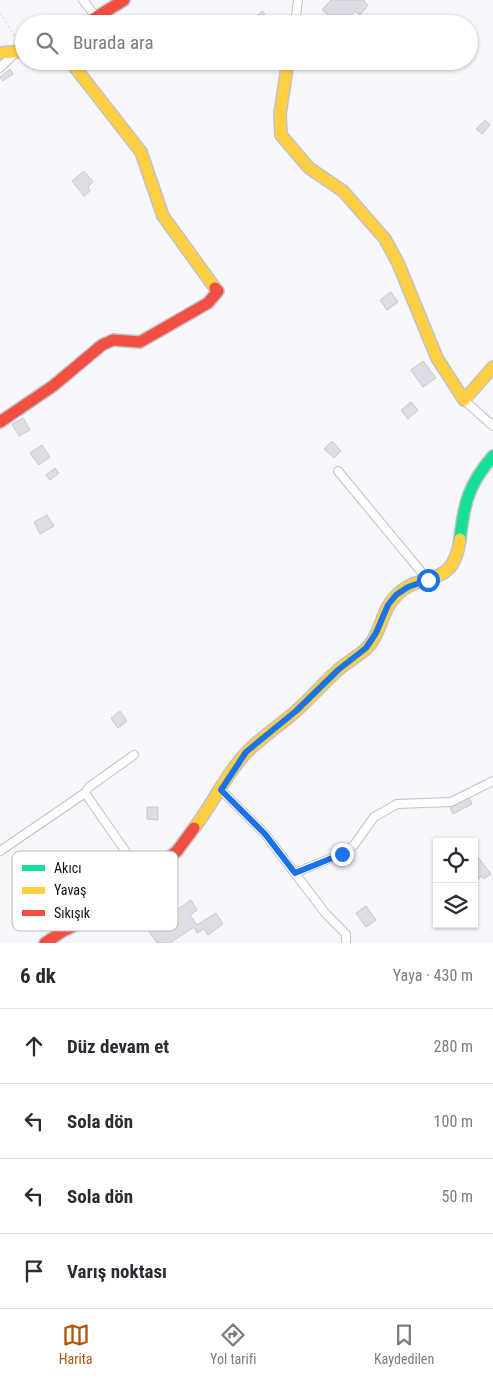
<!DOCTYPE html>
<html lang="tr">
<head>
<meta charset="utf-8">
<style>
	:root { --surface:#fff; --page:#f7f7f7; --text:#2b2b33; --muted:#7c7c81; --line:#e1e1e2; --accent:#b45309 }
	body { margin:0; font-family:"Roboto Condensed",sans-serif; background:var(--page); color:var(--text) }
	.controls { position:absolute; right:15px; bottom:15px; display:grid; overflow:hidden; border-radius:0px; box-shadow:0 1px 4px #0004 }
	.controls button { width:45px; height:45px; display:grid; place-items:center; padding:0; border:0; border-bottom:1px solid var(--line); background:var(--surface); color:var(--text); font:25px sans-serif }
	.stop { position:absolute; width:15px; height:15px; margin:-11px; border:4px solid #1a73e8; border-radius:50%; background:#fff }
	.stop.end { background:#1a73e8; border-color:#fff; box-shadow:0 1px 5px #0008 }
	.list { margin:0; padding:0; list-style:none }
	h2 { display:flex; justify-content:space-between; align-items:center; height:65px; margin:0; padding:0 20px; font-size:21px }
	h2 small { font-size:16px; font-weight:400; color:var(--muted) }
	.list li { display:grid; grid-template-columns:32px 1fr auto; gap:15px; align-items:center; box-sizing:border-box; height:75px; padding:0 20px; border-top:1px solid var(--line) }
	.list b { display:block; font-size:19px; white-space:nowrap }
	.list em { font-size:16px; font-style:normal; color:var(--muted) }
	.icon { flex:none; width:28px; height:28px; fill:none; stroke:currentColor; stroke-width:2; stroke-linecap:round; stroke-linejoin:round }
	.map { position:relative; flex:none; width:493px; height:943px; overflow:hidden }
	.search { position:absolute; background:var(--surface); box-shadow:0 1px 4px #0004; left:15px; right:15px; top:15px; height:55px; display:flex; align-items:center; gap:12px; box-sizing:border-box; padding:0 18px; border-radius:28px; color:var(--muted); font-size:19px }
	.sheet { height:365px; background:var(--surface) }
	nav { display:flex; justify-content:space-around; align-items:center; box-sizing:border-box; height:70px; border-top:1px solid var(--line); background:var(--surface); font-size:14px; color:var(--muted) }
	nav a { display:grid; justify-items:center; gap:2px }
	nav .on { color:var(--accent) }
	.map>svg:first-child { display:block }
	.building { fill:#dedde6; stroke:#c8c8cc }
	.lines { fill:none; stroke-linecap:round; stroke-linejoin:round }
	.street-casing { stroke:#c2c2c6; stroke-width:10 }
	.fast-casing { stroke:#c2c2c6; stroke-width:14 }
	.slow-casing { stroke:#c2c2c6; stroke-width:14 }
	.jam-casing { stroke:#c2c2c6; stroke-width:14 }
	.path { stroke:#d6d6d6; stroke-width:1; stroke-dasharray:2.5 2.5; stroke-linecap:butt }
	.street { stroke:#fefefe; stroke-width:8 }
	.fast { stroke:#16e098; stroke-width:11 }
	.slow { stroke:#ffcf43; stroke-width:11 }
	.jam { stroke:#f24e42; stroke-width:11 }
	.route { stroke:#1a73e8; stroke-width:6 }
	.key { fill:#fff; stroke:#b8b8b8; stroke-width:1 }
	.key-label { font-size:14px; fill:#111114 }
</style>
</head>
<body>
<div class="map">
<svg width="493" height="943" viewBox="0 0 493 943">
	<rect width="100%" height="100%" fill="#f6f6fb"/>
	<path class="building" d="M331 0H365L364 1 368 5 360 15 355 11 344 24H325L331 17 322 10Z
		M262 11 270 20 266 24H256L253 20Z
		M10 69 13 74 3 81 0 77Z
		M485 120 490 125 482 134 476 129Z
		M84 171 93 182 88 187 90 191 84 196 72 181Z
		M391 292 398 302 387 310 380 300Z
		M423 361 436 378 423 387 411 370Z
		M411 402 418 410 408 419 401 410Z
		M23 418 30 430 19 436 12 424Z
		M332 441 341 451 334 458 324 449Z
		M42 445 50 457 39 465 30 453Z
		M55 468 59 473 50 480 46 475Z
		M47 515 54 526 40 534 34 522Z
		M120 711 127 721 118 728 111 718Z
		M469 797 472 804 453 814 450 807Z
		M147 807H158V820L147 819Z
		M477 856 491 874 484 879 482 876 478 879 474 875V858Z
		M191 900 197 910 190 915 197 925 216 913 223 924 208 935 204 929 197 933 194 927 170 943H157L148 930Z
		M366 906 376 920 366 927 356 913Z"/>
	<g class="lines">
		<g class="street-casing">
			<path id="street" d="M83 0 96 17
				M295 24 298 0
				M0 68 16 52
				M464 400 493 426
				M338 471 428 580
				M221 790 265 834 326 914 346 934V943
				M85 793 144 878
				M0 851 85 793 89 787 134 755
				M295 873 341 854 354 845 374 817 397 804 451 802 493 781"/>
		</g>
		<g class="fast-casing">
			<path id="fast" d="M460 539C464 502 469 484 493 456"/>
		</g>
		<g class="slow-casing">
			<path id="slow" d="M0 53 24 51
				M70 61 141 152 163 216 215 288
				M288 61 280 114 281 135 309 168 343 191 385 239 398 263 437 358 464 400 493 367
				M194 828C213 804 225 775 246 753 260 738 279 726 295 712 310 699 323 683 338 670 347 662 357 657 366 649 381 635 381 611 395 597 421 568 453 592 460 539"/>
		</g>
		<g class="jam-casing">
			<path id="jam" d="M85 24 124 0
				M0 422 53 386 102 345 113 340 140 342 208 303 218 291 215 288
				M45 943 63 931 123 903 144 878 177 851 194 828"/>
		</g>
		<path class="path" d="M0 13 19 43"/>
		<use href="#street" class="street"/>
		<use href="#fast" class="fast"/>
		<use href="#slow" class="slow"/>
		<use href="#jam" class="jam"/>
	</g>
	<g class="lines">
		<path class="route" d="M342 854 295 873 265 834 221 790 246 752 296 711 338 670 366 648 376 633 388 605 396 595 408 587 428 580"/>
	</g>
	<rect x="12" y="851" width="166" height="80" rx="8" class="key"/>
	<rect x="22" y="865" width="23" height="6" fill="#16e098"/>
	<rect x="22" y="887" width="23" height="7" fill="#ffcf43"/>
	<rect x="22" y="910" width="23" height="6" fill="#f24e42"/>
	<g class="key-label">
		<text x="54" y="873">Akıcı</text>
		<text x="54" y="895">Yavaş</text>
		<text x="54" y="918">Sıkışık</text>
	</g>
</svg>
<div class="controls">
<button><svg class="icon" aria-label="locate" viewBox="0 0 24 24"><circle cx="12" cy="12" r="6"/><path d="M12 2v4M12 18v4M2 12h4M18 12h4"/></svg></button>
<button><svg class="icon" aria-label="layers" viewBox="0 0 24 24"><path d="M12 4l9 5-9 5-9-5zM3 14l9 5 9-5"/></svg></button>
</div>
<div class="stop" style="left:428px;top:580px"></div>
<div class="stop end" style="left:342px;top:854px"></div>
<div class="search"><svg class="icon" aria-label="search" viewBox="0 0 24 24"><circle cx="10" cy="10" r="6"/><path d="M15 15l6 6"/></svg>Burada ara</div>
</div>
<section class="sheet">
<h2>6 dk<small>Yaya · 430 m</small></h2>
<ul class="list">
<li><svg class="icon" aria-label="ahead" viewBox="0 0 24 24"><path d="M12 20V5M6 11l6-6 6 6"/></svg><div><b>Düz devam et</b></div><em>280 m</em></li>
<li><svg class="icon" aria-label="left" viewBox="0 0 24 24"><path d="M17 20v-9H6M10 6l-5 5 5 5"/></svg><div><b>Sola dön</b></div><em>100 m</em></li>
<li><svg class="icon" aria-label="left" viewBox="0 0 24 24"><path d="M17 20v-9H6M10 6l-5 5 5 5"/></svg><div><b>Sola dön</b></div><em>50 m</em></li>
<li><svg class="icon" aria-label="arrive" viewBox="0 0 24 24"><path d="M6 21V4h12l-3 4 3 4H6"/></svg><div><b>Varış noktası</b></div></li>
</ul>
</section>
<nav>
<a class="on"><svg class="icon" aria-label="map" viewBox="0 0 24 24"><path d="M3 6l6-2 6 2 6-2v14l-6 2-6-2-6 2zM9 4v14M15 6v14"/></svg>Harita</a>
<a><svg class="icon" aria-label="directions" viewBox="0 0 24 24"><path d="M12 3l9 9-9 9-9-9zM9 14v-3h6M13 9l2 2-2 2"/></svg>Yol tarifi</a>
<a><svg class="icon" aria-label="saved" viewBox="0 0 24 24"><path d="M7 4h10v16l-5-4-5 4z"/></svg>Kaydedilen</a>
</nav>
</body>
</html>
